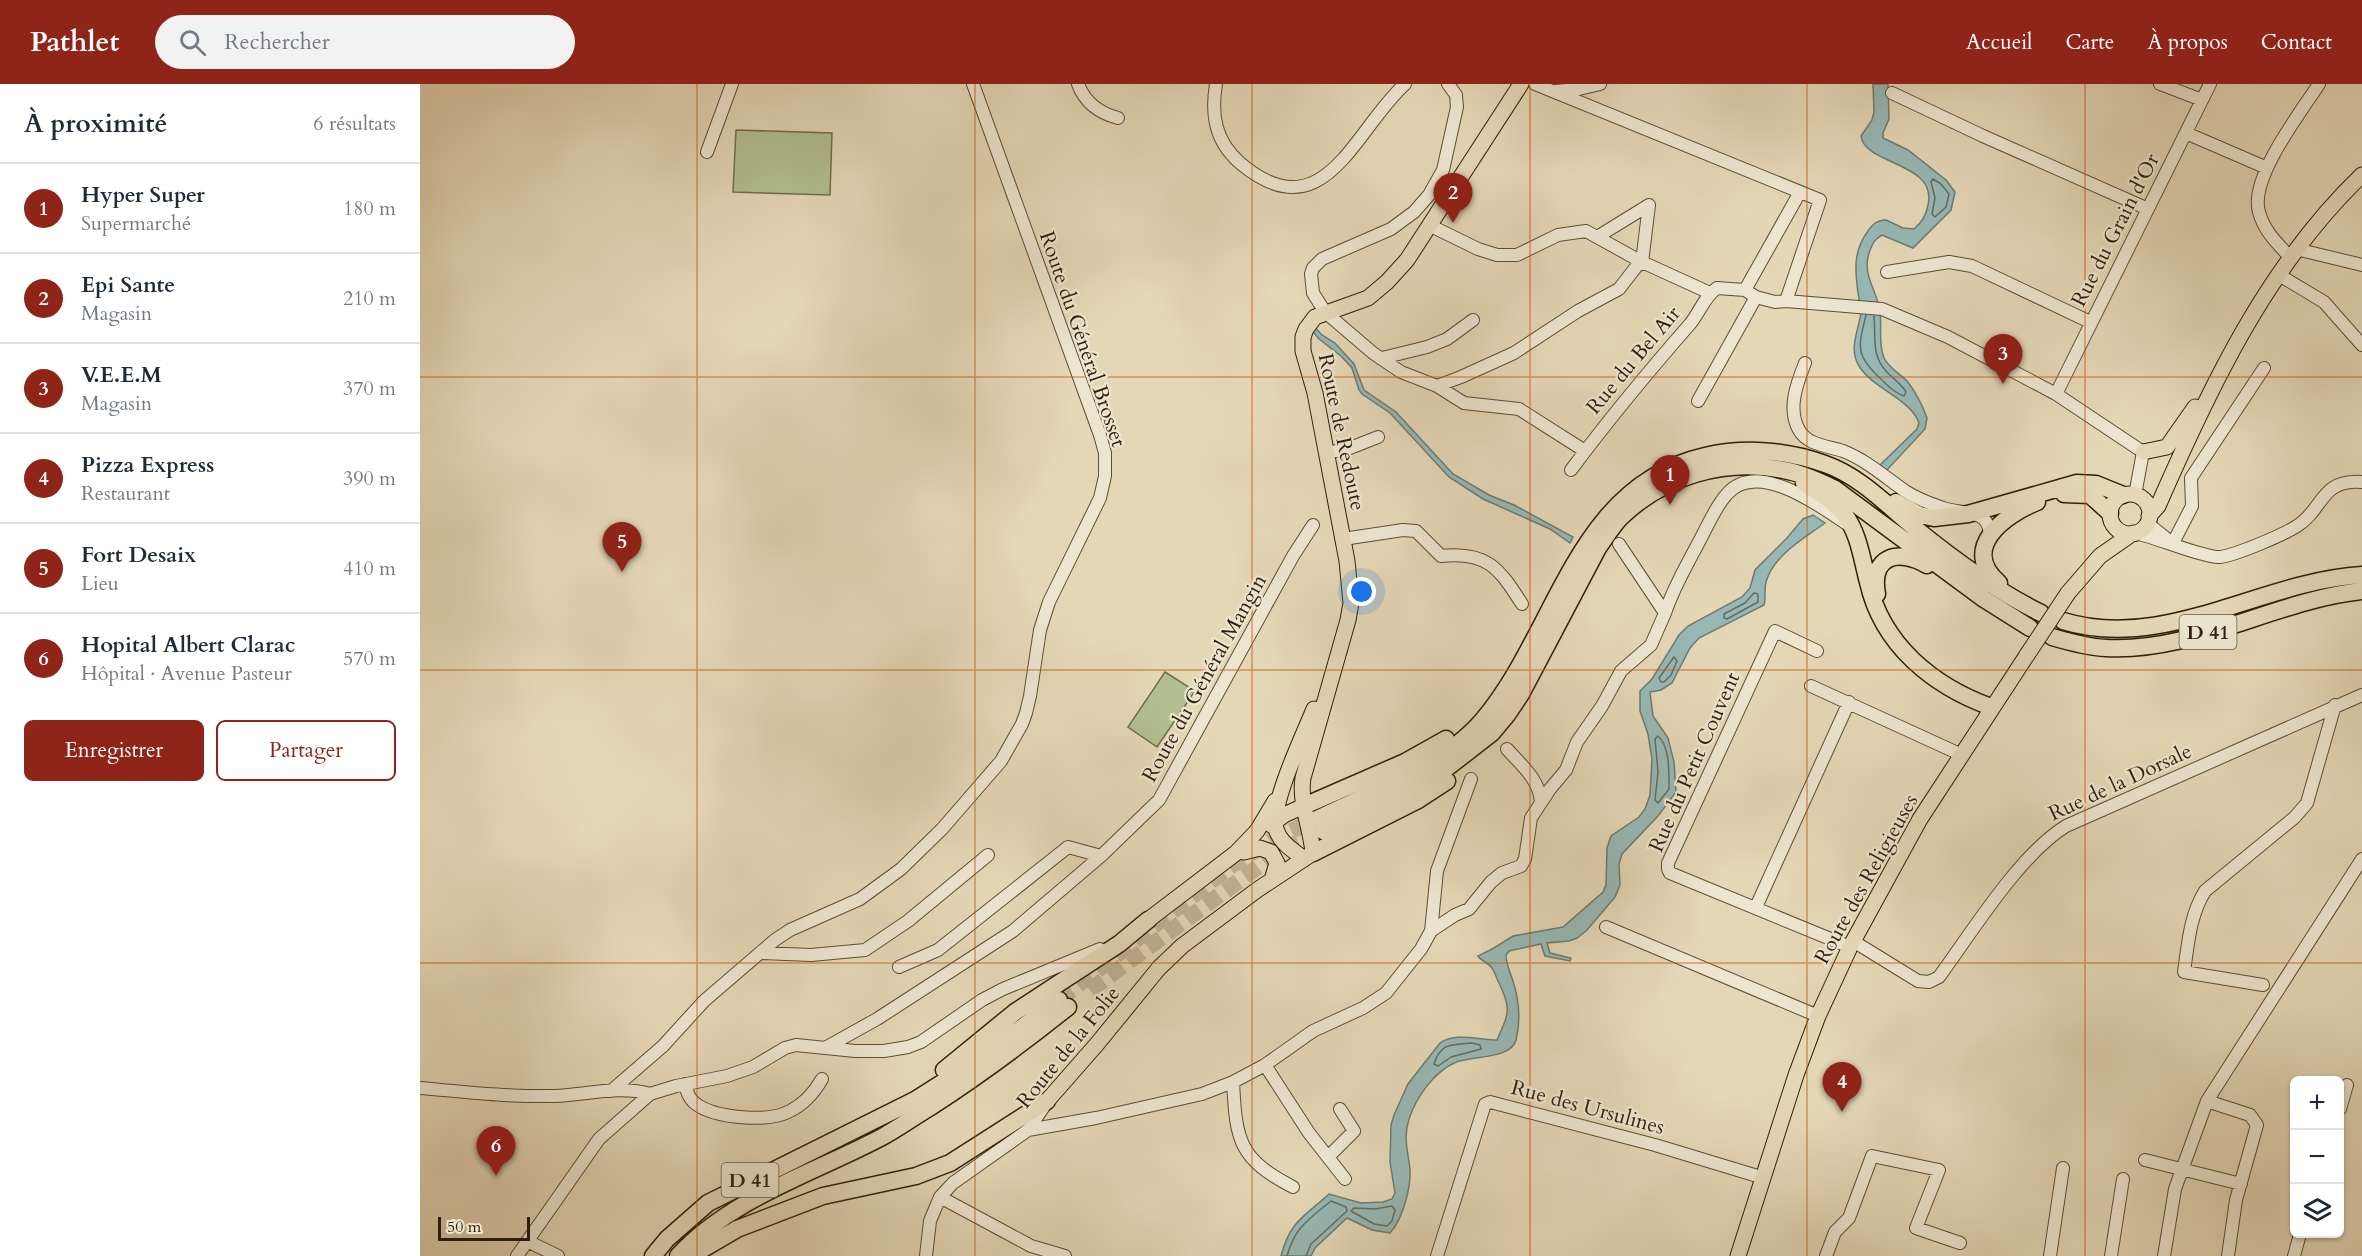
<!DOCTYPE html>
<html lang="fr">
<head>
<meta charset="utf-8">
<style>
	:root { --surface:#fff; --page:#f2f2f3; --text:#1f2937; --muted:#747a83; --line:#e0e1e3; --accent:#8f2418 }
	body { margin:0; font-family:Cardo,serif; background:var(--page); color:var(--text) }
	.controls { position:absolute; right:18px; bottom:18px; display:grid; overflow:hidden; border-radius:9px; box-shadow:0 2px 4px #0004 }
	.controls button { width:54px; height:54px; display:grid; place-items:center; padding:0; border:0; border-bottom:2px solid var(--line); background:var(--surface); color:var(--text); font:30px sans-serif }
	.scale { position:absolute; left:18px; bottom:15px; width:92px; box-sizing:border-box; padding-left:6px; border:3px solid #2f1f0a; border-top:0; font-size:16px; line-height:21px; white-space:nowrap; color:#2f1f0a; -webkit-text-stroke:4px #ede5d0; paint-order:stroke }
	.you { position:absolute; left:942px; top:508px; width:21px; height:21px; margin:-15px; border:4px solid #fff; border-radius:50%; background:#1a73e8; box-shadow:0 0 0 9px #1a73e833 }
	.badge { display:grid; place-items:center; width:39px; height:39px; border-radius:50%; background:var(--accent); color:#fff; font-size:20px; font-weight:700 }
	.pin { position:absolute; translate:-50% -50px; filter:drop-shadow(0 2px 3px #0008) }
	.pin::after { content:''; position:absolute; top:32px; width:21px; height:18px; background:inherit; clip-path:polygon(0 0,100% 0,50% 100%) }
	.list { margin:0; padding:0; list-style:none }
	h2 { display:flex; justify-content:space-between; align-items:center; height:78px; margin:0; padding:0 24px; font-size:26px }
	h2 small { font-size:20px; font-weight:400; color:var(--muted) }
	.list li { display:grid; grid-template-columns:39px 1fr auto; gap:18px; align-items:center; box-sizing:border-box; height:90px; padding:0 24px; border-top:2px solid var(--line) }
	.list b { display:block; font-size:22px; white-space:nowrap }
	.list p { margin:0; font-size:20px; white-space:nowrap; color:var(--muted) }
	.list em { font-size:20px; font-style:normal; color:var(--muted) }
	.actions { display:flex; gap:12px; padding:18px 24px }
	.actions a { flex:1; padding:14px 0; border:2px solid var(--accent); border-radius:9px; text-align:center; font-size:21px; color:var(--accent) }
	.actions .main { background:var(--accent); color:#fff }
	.icon { flex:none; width:33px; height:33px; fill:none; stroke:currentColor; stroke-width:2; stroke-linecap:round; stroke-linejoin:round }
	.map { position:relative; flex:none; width:1942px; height:1172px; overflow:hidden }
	header { display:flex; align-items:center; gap:36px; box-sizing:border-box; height:84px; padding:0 30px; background:var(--accent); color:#fff }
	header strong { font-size:28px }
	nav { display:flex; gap:33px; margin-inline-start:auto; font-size:21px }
	.search { width:420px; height:54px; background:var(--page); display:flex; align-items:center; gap:15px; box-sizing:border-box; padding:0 21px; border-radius:33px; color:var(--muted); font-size:22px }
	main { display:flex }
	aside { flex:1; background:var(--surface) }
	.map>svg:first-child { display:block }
	.green { fill:#b2bf90; stroke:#706f4d; stroke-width:1.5 }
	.water { fill:#97b8b5; stroke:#6d7b71; stroke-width:1.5 }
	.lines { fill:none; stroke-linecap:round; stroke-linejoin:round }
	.shore { stroke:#636c60; stroke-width:1.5 }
	.highway-tunnel { stroke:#c0b294; stroke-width:16; stroke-dasharray:16 8; stroke-linecap:butt }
	.minor-casing { stroke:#5c4d35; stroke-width:14 }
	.major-casing { stroke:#2f1f0a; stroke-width:17 }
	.highway-casing { stroke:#2f1f0a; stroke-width:19 }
	.minor { stroke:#ede5d0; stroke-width:12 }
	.major { stroke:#e4d7b6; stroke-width:15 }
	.highway { stroke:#e4d7b6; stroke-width:16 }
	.major-bridge-casing { stroke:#2f1f0a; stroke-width:17; stroke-linecap:butt }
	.major-bridge { stroke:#e4d7b6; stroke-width:15 }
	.grid { fill:none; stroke:#cc500c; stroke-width:1.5; stroke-opacity:0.55 }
	.labels { text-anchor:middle; stroke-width:4.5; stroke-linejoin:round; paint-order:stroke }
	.shield { fill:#ede5d0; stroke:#685a45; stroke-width:1.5 }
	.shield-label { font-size:20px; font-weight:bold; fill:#2f1f0a }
	.street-label { font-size:21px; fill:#2f1f0a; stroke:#ede5d0 }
</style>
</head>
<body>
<header>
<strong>Pathlet</strong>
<div class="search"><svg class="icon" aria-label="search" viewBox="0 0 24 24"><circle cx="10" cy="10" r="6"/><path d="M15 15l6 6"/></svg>Rechercher</div>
<nav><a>Accueil</a><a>Carte</a><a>À propos</a><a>Contact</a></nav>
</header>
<main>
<aside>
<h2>À proximité<small>6 résultats</small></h2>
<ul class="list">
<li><span class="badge">1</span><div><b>Hyper Super</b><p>Supermarché</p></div><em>180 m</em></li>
<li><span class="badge">2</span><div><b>Epi Sante</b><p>Magasin</p></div><em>210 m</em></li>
<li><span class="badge">3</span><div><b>V.E.E.M</b><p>Magasin</p></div><em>370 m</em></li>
<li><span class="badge">4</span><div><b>Pizza Express</b><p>Restaurant</p></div><em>390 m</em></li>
<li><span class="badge">5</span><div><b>Fort Desaix</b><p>Lieu</p></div><em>410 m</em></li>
<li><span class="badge">6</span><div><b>Hopital Albert Clarac</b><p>Hôpital · Avenue Pasteur</p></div><em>570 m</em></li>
</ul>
<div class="actions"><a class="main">Enregistrer</a><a>Partager</a></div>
</aside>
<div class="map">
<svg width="1942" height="1172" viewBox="0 0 1942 1172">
	<rect width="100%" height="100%" fill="#e4d7b6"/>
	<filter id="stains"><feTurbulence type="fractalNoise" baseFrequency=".00333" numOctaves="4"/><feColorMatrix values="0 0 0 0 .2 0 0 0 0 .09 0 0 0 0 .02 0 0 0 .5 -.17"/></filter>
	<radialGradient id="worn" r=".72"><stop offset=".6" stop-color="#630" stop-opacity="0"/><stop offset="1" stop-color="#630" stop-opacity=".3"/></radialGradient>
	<path class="green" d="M316 46 412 49 410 111 313 108Z
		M1556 496 1615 532 1640 543 1800 533 1906 503 1942 499 1889 511 1745 552 1714 558 1671 555 1637 547 1598 530Z
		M745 588 775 607 737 663 708 643Z"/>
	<path class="water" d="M1453 0H1468L1469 35 1463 49V54L1488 66 1526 96 1535 108 1531 126 1493 164 1462 151C1454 155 1452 161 1449 169 1442 192 1457 206 1460 227 1462 243 1458 260 1464 274 1469 284 1479 289 1487 297 1495 307 1503 323 1507 334L1505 345 1465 388 1458 383 1497 345 1499 339C1491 315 1453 305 1439 282 1428 264 1439 246 1441 228 1441 222 1439 215 1438 209 1435 186 1433 167 1448 147 1453 140 1457 136 1466 136L1483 144 1494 145C1502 138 1506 132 1508 121 1518 78 1444 81 1441 52L1452 36 1454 28Z
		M891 239 902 251 915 259 934 280 944 306 976 328 1033 390 1069 411 1094 421 1153 453 1150 459 1130 445 1063 415 1029 393 970 329 942 310 939 306 932 284 921 272 899 255 889 243Z
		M1393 431 1405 439C1383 455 1354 471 1346 498 1344 506 1346 514 1344 521L1279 554 1270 564 1252 599 1241 606 1230 608 1233 632 1248 654 1254 678 1256 708 1238 732 1202 770 1199 780 1200 801 1195 813 1167 846 1157 854 1149 857 1127 859 1130 869 1151 874 1150 877 1125 872 1121 860 1089 867 1086 871C1086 880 1090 888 1093 897 1099 916 1101 936 1096 956 1091 976 1050 971 1034 979 1013 989 996 1014 989 1035 983 1053 988 1068 990 1085 991 1103 983 1135 970 1149L952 1146 927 1134 895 1164 891 1172H861C870 1137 884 1133 909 1110L941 1119 963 1118 972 1115 975 1109 970 1078 971 1041 974 1031 988 1000 1020 959C1035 948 1059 956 1077 956 1089 929 1092 925 1078 897 1076 893 1075 888 1072 884 1069 879 1061 877 1058 872L1074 864 1093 852 1143 843 1183 808 1186 801 1187 764 1191 752 1219 733 1225 725 1230 711 1232 675 1228 650 1220 627V607L1232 595 1259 551 1268 542 1322 513 1330 504 1335 486 1367 454 1383 435Z"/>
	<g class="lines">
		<path class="shore" d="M1513 95 1521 100 1529 110 1526 123 1515 133 1512 130 1515 114 1511 98Z
			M1446 231C1438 264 1435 271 1461 295 1468 302 1475 309 1484 312L1486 308C1481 299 1473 295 1466 287 1451 271 1456 252 1454 232
			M1334 509 1338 510V518L1307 535 1304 534V530L1325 519Z
			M1254 573 1257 577 1251 591 1244 598H1241L1239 594Z
			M1238 652C1250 662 1249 689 1249 705L1238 719 1235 716 1238 688 1235 655Z
			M1052 959 1060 961 1061 965 1031 973 1018 982 1014 980C1021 958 1032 961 1052 959Z
			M972 1122 975 1126 972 1137 967 1142 954 1140 931 1127 934 1124 955 1125Z
			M867 1172C875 1143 889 1135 911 1117L926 1123 927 1127 891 1160 886 1172"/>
		<path class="highway-tunnel" d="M670 906 861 766 903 747
			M639 916 811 782 852 756 897 735"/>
		<g class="minor-casing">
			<path id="minor" d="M658 0C665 19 679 29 698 34
				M796 0C791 31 795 57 820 79 904 150 934 46 985 0
				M1028 0 1036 11 1037 23 1023 86 1009 111 994 128 971 145 902 175 893 184 891 190 893 209 905 228 953 269 981 288 1017 302 1044 319 1099 325 1165 367
				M1115 0 1400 116 1366 217 1355 218 1336 213 1325 206 1297 204C1284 213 1280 228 1270 240 1228 288 1189 335 1151 386
				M1740 0 1782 16
				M1135 7 1159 5 1180 0
				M1472 9 1563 52 1728 125
				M1766 49 1847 84
				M287 68 312 0
				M1009 141 1058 165 1077 171H1097L1138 151 1166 147 1222 178 1290 209
				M1876 165 1942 181
				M1870 173C1857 159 1844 147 1839 128 1829 94 1881 28 1899 0
				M1467 188 1529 178 1552 182 1670 238
				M1859 191 1904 218 1942 261
				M1325 206 1380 108
				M1366 217 1462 225 1528 253 1636 310 1723 368 1715 411
				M962 274 1007 263 1027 255 1053 236
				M1385 279C1377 299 1367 325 1379 346 1387 361 1408 362 1423 367 1446 376 1465 393 1485 407 1496 414 1511 420 1523 424 1534 428 1548 427 1559 432 1567 435 1569 442 1570 450
				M1017 302 1041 293 1094 269 1158 227 1199 205 1216 183 1222 178 1229 121 1177 153
				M1636 310 1790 0
				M1278 317 1336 213
				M907 369 930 364 958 353
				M1727 439 1747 455
				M1715 449C1735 453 1785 474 1800 473 1816 471 1863 451 1877 442 1904 425 1900 395 1942 398
				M923 455 983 446 996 447 1021 472C1067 467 1079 484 1102 520
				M1753 459 1772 422 1771 394 1844 284
				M1245 529C1254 502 1268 479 1281 454 1289 439 1296 422 1307 410 1337 375 1400 422 1427 440
				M1397 567 1355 547 1248 779V785L1250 789 1430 863
				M1391 602 1542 671
				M1087 665C1102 682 1119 695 1121 718
				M1336 823 1429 618
				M1186 843 1398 932
				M1011 847 1035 831 1049 825 1071 798 1082 789 1101 782 1105 775 1111 734 1130 705 1146 686 1157 658 1182 622 1201 587 1231 561 1245 529 1199 460
				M1433 857 1498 897 1509 898 1519 893C1552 848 1599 771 1646 742L1942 611
				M341 869 391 871 445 866 488 837 568 771
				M479 883 518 866 648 763 681 772
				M1843 901 1764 888C1768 860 1770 831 1785 807L1875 733 1887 719 1915 621
				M405 964 457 935 593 847 681 772 739 716 873 472 893 441
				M845 981 889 1049 925 1095
				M813 998C816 1057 819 1075 873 1103
				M265 1000C267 1008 269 1015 276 1020 295 1034 349 1039 370 1027 384 1020 394 1009 402 995
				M0 1004C45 1008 89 1013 134 1012 165 1011 200 1001 230 1010
				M191 1007 243 962 284 917 355 856 370 846 440 815 481 785 522 745 581 677 602 640 606 629 610 612 620 546 629 518 680 414 685 392V369L680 351 553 0
				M1787 1017 1830 1031 1837 1041 1816 1116 1808 1172
				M1920 1025 1927 1001
				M608 1046 676 1034 782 1010 813 998 845 981 893 947 943 924 966 909 1001 865 1011 847 1017 787 1051 695
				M908 1073 934 1047 920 1025
				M1725 1076 1821 1100
				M520 1113 611 1162 645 1172
				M107 1157 138 1172
				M97 1172 179 1055 230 1010 256 1002 307 992 333 983 365 964 376 961 435 967H464L488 963 501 958 562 916 583 905 680 865
				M506 1172 510 1137 520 1113 533 1099 608 1046 625 1021
				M1017 1172 1065 1020 1070 1018 1235 1061 1344 1094
				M1406 1172 1415 1148 1429 1134 1452 1072 1519 1086 1496 1144 1540 1159
				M1630 1172 1643 1084
				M1691 1172 1703 1095
				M1744 1172 1755 1105 1787 1017 1942 775
				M1874 1172 1880 1150"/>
		</g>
		<g class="major-casing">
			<path id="major" d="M1723 368 1747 363 1775 323
				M1690 430a20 20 0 1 1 40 0a20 20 0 1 1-40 0Z
				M1729 432 1738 422C1790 303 1847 182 1942 91
				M1648 509 1680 472 1713 449
				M851 741 864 731 884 722
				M824 768 840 764 851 768 857 779 852 796
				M884 775C873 766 860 759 856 745 850 720 884 650 894 625
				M728 836 816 769 837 747 855 717
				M627 1017 677 960 739 884 762 862 837 806 893 769C891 744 879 719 883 694L928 536 931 519 927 477 895 309 883 267V253L886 245 895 233 948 214 967 198 987 176 1101 0
				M1318 1172 1376 991 1398 932 1430 863 1500 735 1607 571"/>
		</g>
		<g class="highway-casing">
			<path id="highway" d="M1384 399C1397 408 1414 417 1424 430 1439 449 1442 476 1448 498 1462 561 1513 602 1571 623
				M1644 410 1670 411 1690 429
				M1476 418 1500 431 1514 434 1548 430 1657 399 1676 400 1703 411
				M1579 499C1539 465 1584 431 1617 418
				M1457 510C1450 472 1478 464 1507 481
				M1643 537C1745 568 1841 497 1942 491
				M1632 553C1649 558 1667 563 1686 564 1774 569 1855 516 1942 507
				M884 722 985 678 1026 655
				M897 735C951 709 1023 682 1062 637 1138 548 1154 402 1285 372 1324 363 1367 366 1405 380 1440 392 1468 422 1496 445 1533 475 1578 508 1621 529
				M903 747 955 723 1023 687 1072 649 1087 631 1101 610 1178 464C1185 454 1192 443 1200 434 1243 392 1305 374 1363 386 1381 389 1399 397 1415 405L1564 515 1610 544
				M893 769 998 716 1027 697
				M524 986 595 928 699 860 728 836
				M233 1172 247 1155 288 1119 495 1016 558 976 639 916
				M258 1172C311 1114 394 1089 462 1053 479 1044 495 1032 512 1022 560 991 603 959 648 923
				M271 1172 317 1145 403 1112 496 1092 530 1079 627 1017"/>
		</g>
		<use href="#minor" class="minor"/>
		<use href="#major" class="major"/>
		<use href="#highway" class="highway"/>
		<g class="major-bridge-casing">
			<path id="major-bridge" d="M1607 571 1648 509"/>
		</g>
		<use href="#major-bridge" class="major-bridge"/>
	</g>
	<path class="grid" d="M277 0V1172M555 0V1172M832 0V1172M1110 0V1172M1387 0V1172M1665 0V1172M0 293H1942M0 586H1942M0 879H1942"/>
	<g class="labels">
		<g class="shield">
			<rect x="1759.5" y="531" width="57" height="34" rx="4.5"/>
			<rect x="301.5" y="1079" width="57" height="34" rx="4.5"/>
		</g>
		<g class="shield-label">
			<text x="1788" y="555">D 41</text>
			<text x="330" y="1103">D 41</text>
		</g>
		<g class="street-label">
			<text transform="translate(1695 146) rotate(-63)" y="7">Rue du Grain d'Or</text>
			<text transform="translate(663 255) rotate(71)" y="7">Route du Général Brosset</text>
			<text transform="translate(1213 276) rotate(-50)" y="7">Rue du Bel Air</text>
			<text transform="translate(922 348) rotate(78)" y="7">Route de Redoute</text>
			<text transform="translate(784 594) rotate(-61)" y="7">Route du Général Mangin</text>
			<text transform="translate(1274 678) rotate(-66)" y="7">Rue du Petit Couvent</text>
			<text transform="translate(1700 698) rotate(-25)" y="7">Rue de la Dorsale</text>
			<text transform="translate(1446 795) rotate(-61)" y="7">Route des Religieuses</text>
			<text transform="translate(648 963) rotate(-51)" y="7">Route de la Folie</text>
			<text transform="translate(1168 1023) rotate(15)" y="7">Rue des Ursulines</text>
		</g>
	</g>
	<rect width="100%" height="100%" filter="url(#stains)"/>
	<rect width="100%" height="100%" fill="url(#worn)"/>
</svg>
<div class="controls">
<button>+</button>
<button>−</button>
<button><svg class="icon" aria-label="layers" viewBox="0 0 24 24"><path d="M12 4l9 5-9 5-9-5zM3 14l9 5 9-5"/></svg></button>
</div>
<div class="scale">50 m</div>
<div class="you"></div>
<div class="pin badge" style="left:1250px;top:421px">1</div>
<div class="pin badge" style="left:1033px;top:139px">2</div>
<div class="pin badge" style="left:1583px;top:300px">3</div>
<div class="pin badge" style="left:1422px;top:1028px">4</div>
<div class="pin badge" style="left:202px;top:488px">5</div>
<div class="pin badge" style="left:76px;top:1092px">6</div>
</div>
</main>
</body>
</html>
